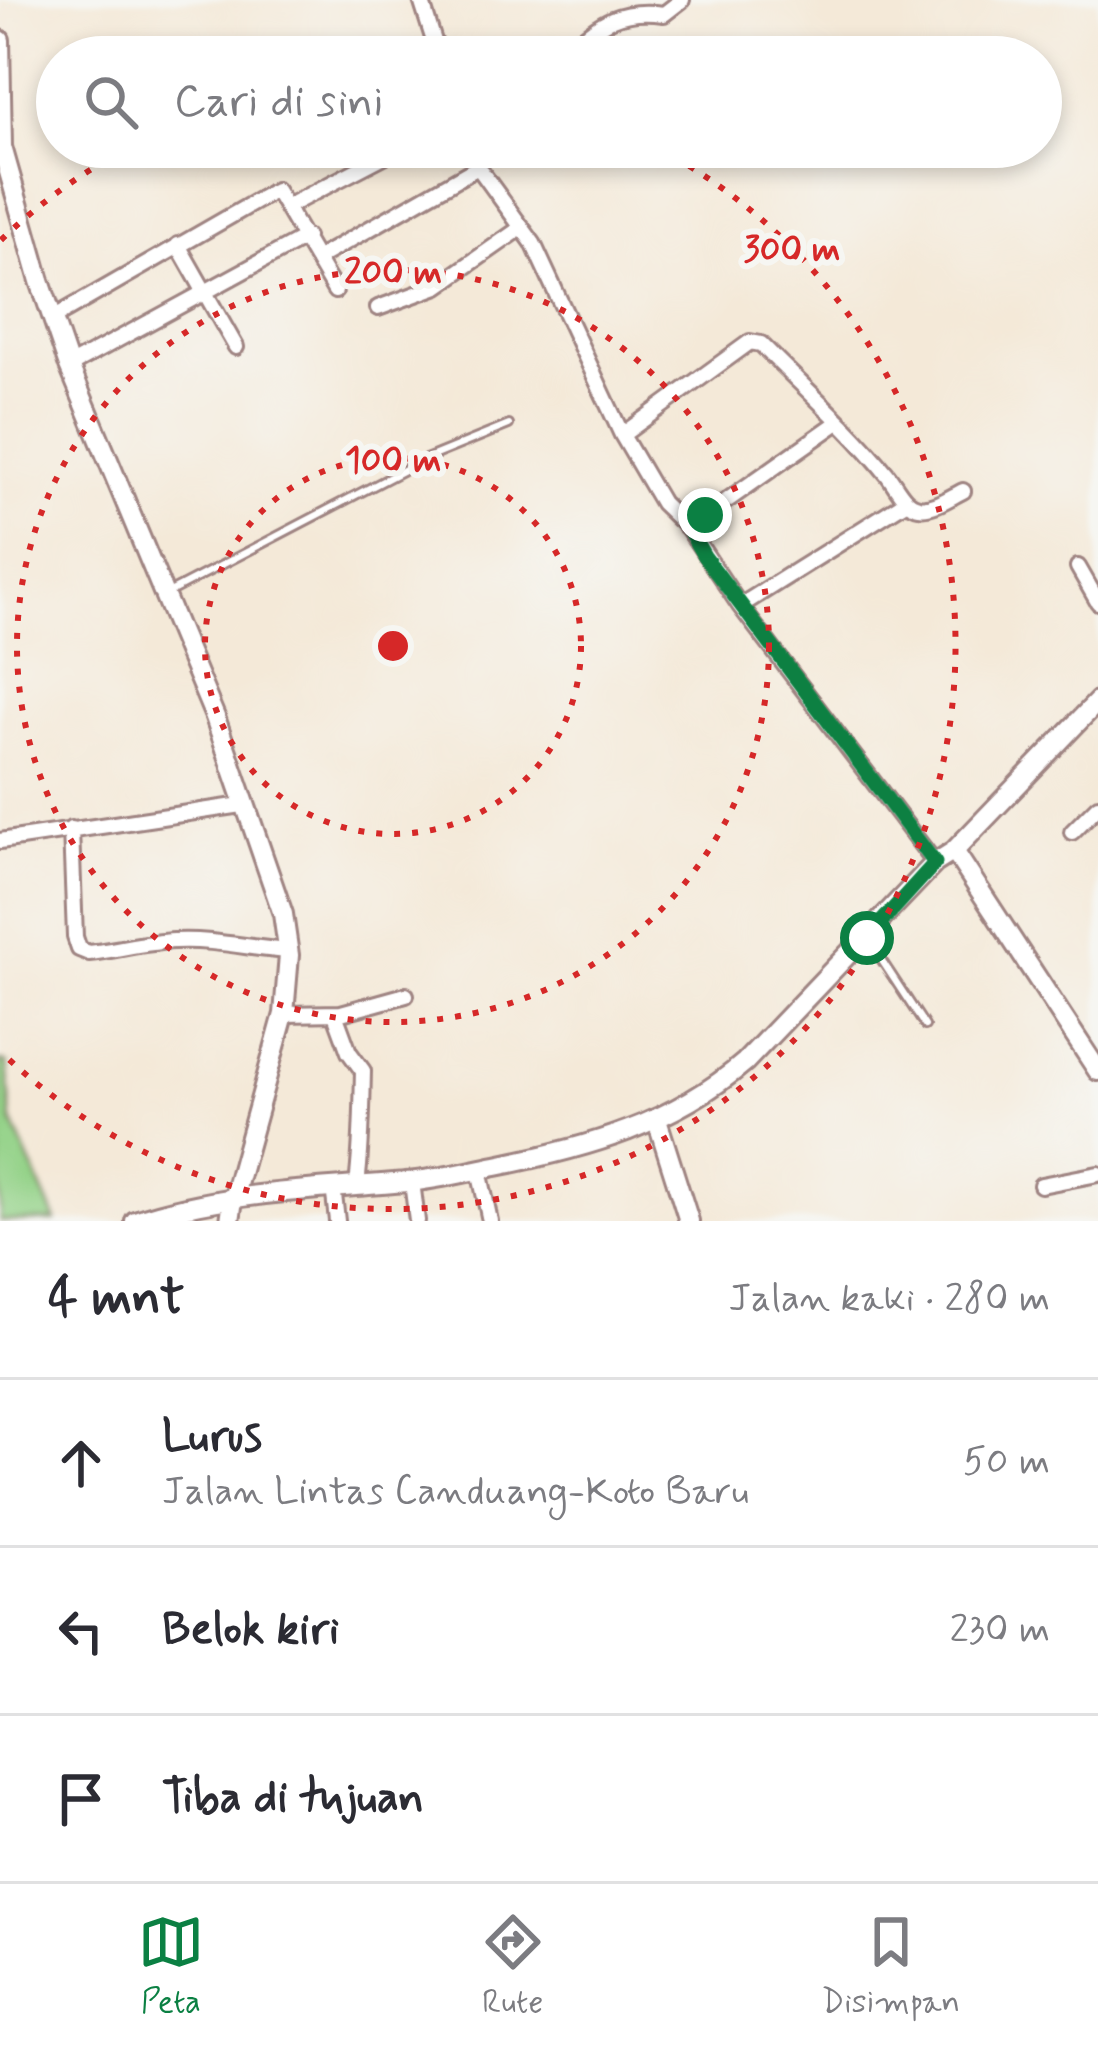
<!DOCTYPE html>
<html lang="id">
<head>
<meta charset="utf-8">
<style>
	:root { --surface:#fff; --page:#f7f7f7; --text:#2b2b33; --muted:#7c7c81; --line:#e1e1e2; --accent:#0b8043 }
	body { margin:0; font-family:Mynerve,sans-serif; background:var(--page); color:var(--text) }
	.stop { position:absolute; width:36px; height:36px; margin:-27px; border:9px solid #0b8043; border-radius:50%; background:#fff }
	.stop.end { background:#0b8043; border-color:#fff; box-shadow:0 3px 12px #0008 }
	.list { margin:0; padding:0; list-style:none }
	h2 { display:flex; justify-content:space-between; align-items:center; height:156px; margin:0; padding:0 48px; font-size:51px }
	h2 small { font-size:39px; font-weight:400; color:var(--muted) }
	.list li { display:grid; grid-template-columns:78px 1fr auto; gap:36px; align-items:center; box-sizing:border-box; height:168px; padding:0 48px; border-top:3px solid var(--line) }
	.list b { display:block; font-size:45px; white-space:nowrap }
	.list p { margin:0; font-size:39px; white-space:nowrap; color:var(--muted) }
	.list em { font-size:39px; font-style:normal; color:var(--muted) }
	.icon { flex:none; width:66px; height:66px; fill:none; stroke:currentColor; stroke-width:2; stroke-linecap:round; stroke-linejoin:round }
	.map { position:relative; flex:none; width:1098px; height:1221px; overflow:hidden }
	.search { position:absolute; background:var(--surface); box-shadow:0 6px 18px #0003; left:36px; right:36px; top:36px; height:132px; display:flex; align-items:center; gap:30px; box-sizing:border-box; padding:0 42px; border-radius:66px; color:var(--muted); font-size:45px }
	.sheet { height:660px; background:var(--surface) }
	nav { display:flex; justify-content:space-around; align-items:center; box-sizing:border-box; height:168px; border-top:3px solid var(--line); background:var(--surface); font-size:33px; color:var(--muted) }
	nav a { display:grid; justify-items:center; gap:6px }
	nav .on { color:var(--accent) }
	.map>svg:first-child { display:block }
	.green { fill:#92d186; stroke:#6e7858; stroke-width:3 }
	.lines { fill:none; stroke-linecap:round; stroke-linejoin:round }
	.lane-casing { stroke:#9f8482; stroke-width:12 }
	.street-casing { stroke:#9f8482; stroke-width:20 }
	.secondary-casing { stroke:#9f8482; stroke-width:24 }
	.lane { stroke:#fff; stroke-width:6 }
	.street { stroke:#fff; stroke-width:14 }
	.secondary { stroke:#fff; stroke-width:18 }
	.route { stroke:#0b8043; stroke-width:15 }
	.ring { fill:none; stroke:#d62828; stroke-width:6; stroke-dasharray:6 12 }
	.centre { fill:#d62828; stroke:#f6f6f2; stroke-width:6 }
	.ring-label { font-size:36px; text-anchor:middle; font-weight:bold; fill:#d62828; stroke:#f6f6f2; stroke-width:12; stroke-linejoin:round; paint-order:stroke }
</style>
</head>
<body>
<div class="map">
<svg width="1098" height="1221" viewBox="0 0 1098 1221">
	<rect width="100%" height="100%" fill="#f6f6f2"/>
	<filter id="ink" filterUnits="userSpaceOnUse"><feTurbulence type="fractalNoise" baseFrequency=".00833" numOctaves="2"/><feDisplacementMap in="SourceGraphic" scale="24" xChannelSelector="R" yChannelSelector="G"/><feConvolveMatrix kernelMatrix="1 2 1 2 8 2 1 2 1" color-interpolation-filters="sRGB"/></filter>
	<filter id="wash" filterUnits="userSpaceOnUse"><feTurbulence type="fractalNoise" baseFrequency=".004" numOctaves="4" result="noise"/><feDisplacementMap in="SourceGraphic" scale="48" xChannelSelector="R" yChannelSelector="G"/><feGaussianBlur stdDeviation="2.7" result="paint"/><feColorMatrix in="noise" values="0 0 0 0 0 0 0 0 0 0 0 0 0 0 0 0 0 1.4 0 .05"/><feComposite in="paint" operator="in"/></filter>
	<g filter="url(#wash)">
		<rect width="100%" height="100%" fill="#f4e9d8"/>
		<path class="green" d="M0 1061 7 1063 12 1121 56 1221H0Z"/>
	</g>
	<g filter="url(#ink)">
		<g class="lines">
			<g class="lane-casing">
				<path id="lane" d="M168 593 423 460 509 425
					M869 941 925 1026"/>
			</g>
			<g class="street-casing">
				<path id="street" d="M421 0 439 57
					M560 57C597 27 613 7 664 14L682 0
					M471 147 478 167 533 243 622 435 662 503 688 528 740 606 935 863
					M288 206 386 155
					M178 245 236 347
					M318 258 478 167
					M378 308 438 286 521 228
					M53 318 276 190 335 291
					M69 366 306 237
					M622 435 750 342 761 344C803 387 849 427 887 474 896 485 904 505 919 507 933 510 952 496 963 491
					M688 528 837 423
					M1078 567 1098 602
					M740 606 907 501
					M71 829 75 937 79 949 89 953C117 950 145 942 174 941 213 939 249 948 288 951
					M1072 832 1098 806
					M0 841 242 805
					M284 1014 341 1013 406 995
					M335 1014 349 1052 363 1071C362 1109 362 1146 357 1185
					M479 1170 490 1221
					M412 1182 417 1221
					M1041 1185 1098 1174
					M333 1186 337 1221"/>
			</g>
			<g class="secondary-casing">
				<path id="secondary" d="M0 40 2 147 40 281 69 366 215 717 283 914 289 955 284 1014 233 1199 230 1221
					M954 851 1098 1071
					M657 1120 689 1221
					M135 1221C222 1192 315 1190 406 1182 436 1180 466 1172 496 1166 587 1148 673 1124 745 1062L935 863 954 851 1098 701"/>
			</g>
			<use href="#lane" class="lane"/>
			<use href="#street" class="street"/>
			<use href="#secondary" class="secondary"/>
		</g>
	</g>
	<g class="lines" filter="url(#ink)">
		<path class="route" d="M705 515 688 528 704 556 935 863 867 938"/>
	</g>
	<g class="ring">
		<circle cx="393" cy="646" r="188"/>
		<circle cx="393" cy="646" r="376"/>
		<path d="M1 240A564 564 0 0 1 128 148M658 148A564 564 0 1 1 1 1052"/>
	</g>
	<circle cx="393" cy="646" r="18" class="centre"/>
	<g class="ring-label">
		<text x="792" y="260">300 m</text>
		<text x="393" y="283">200 m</text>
		<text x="393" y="471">100 m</text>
	</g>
</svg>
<div class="stop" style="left:867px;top:938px"></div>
<div class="stop end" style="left:705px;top:515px"></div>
<div class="search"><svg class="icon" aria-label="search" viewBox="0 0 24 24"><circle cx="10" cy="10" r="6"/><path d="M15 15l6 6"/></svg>Cari di sini</div>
</div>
<section class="sheet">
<h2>4 mnt<small>Jalan kaki · 280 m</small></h2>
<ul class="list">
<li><svg class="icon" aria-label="ahead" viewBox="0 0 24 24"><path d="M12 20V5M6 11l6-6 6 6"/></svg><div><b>Lurus</b><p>Jalan Lintas Canduang-Koto Baru</p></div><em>50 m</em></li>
<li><svg class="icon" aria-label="left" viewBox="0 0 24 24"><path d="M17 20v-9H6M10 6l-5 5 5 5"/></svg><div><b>Belok kiri</b></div><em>230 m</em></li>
<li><svg class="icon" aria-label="arrive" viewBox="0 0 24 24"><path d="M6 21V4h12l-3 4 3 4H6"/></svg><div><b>Tiba di tujuan</b></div></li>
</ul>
</section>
<nav>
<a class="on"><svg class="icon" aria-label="map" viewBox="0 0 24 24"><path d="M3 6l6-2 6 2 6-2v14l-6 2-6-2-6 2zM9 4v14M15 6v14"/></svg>Peta</a>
<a><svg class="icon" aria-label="directions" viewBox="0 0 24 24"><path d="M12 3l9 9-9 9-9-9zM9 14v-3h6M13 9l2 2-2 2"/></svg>Rute</a>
<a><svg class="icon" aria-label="saved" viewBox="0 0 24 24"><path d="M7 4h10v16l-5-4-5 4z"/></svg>Disimpan</a>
</nav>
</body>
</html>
